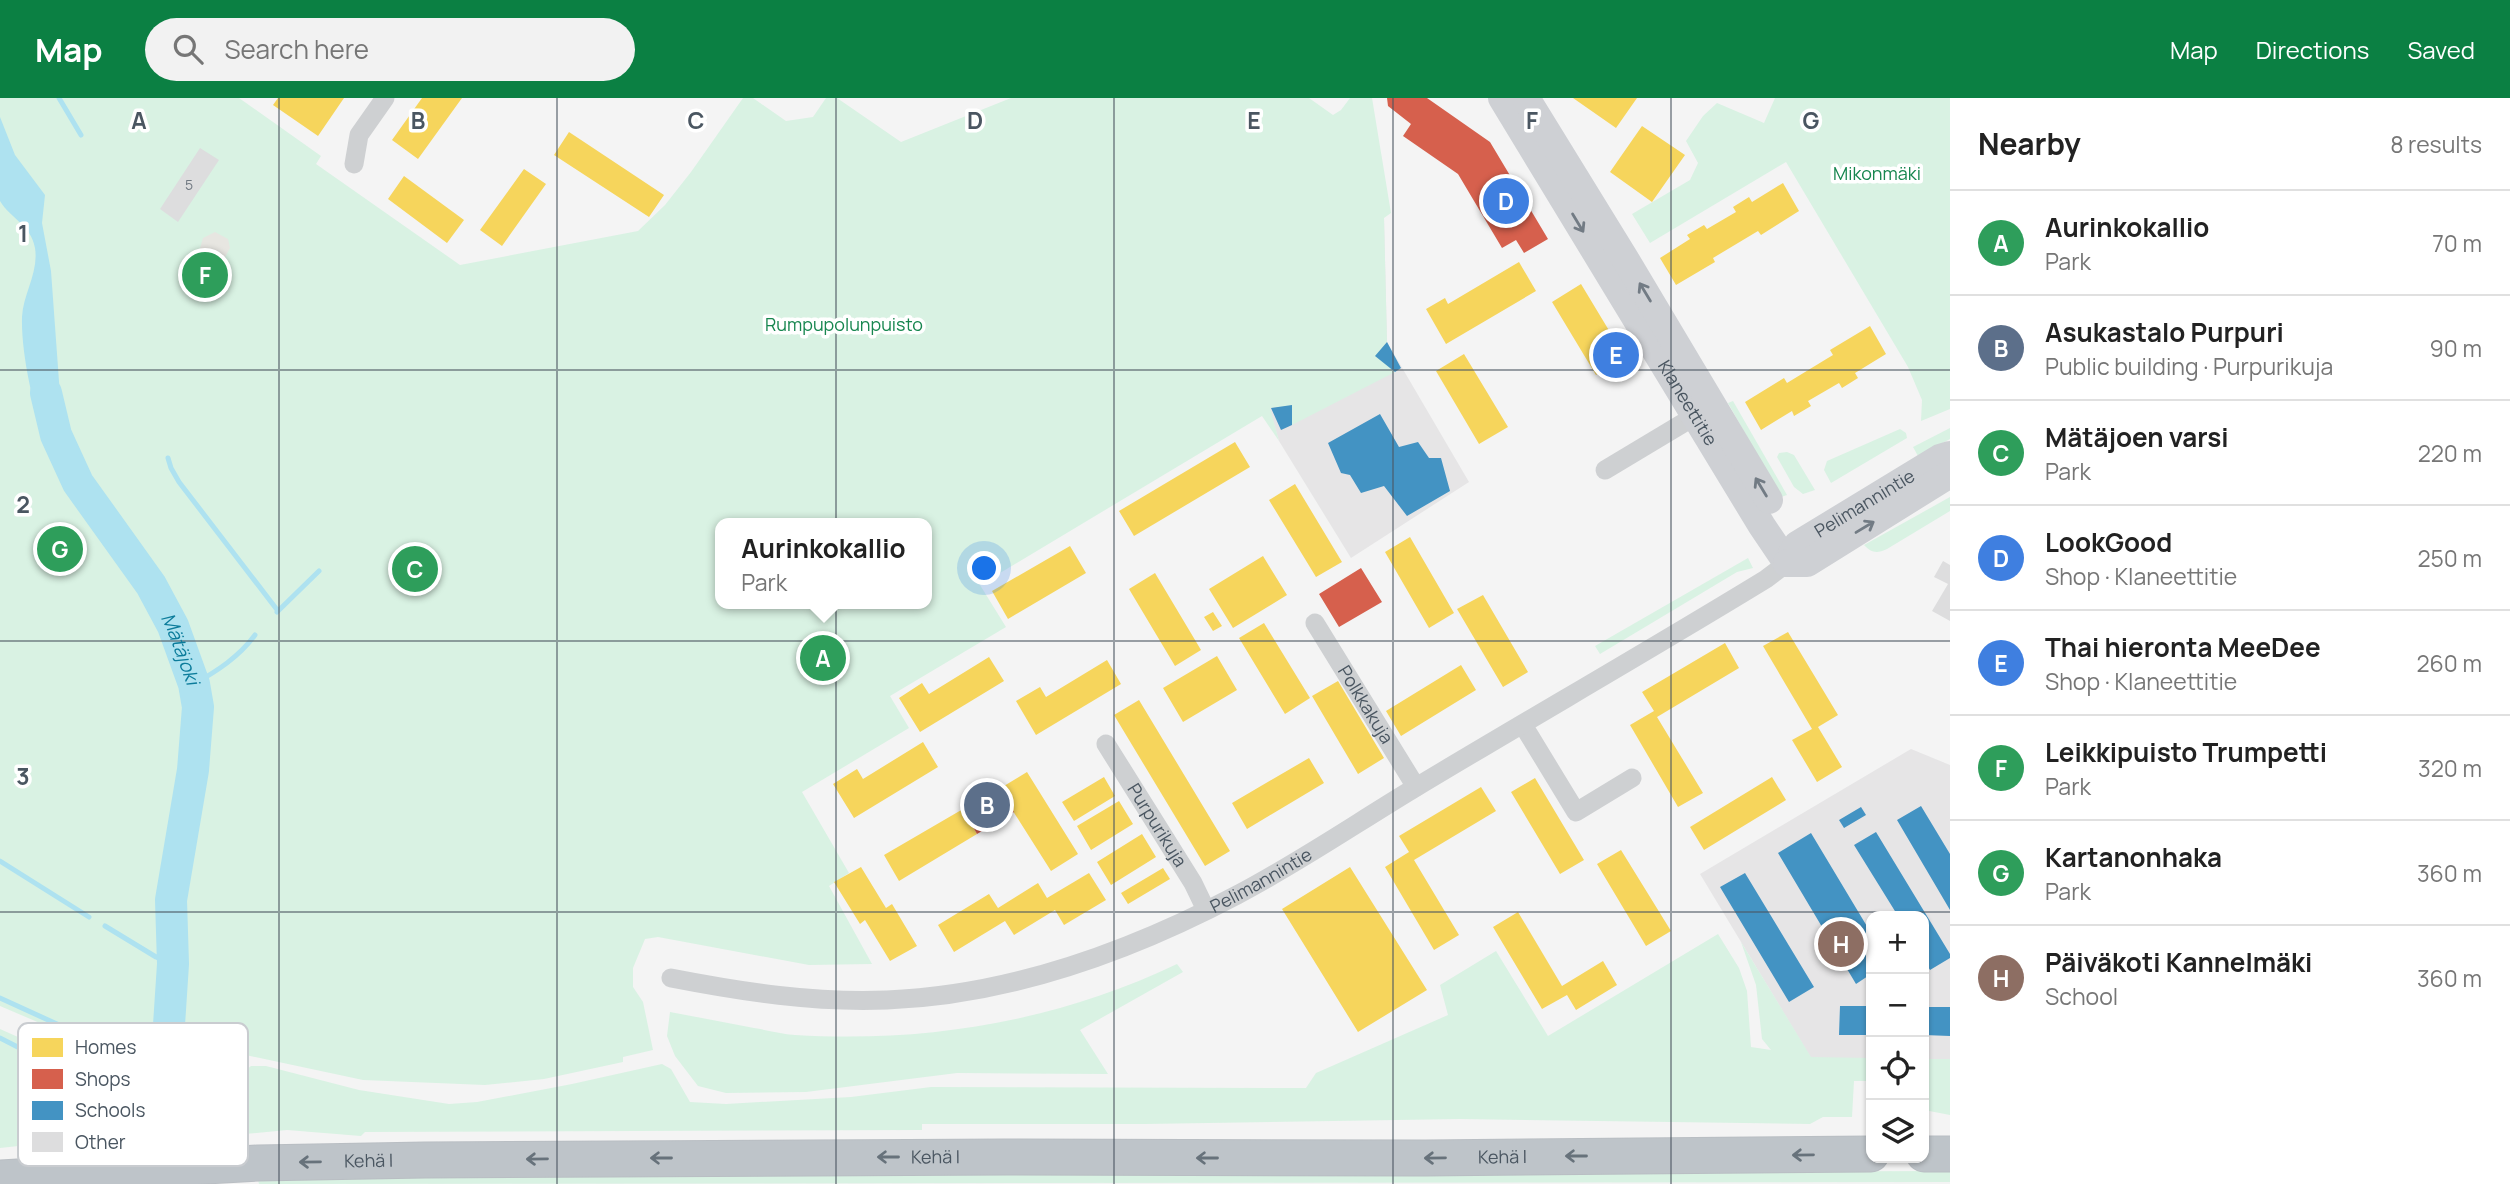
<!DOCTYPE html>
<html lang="en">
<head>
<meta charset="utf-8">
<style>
	:root { --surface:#fff; --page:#f2f2f2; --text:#222; --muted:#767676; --line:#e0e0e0; --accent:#0b8043 }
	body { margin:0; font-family:Manrope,sans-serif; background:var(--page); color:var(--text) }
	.controls { position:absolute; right:21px; bottom:21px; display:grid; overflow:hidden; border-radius:14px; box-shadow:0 2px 5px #0004 }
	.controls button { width:63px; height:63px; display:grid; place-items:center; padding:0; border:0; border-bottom:2px solid var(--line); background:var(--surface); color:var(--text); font:35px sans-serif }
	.you { position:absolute; left:985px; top:471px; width:24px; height:24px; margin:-18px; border:5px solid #fff; border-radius:50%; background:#1a73e8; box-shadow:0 0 0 10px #1a73e833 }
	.badge { display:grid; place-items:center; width:46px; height:46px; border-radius:50%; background:var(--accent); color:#fff; font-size:23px; font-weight:700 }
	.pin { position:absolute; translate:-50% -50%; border:4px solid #fff; box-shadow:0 2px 7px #0006 }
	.popup { position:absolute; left:715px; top:420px; width:217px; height:91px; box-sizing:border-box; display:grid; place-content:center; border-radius:14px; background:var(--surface); filter:drop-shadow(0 2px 5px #0005); font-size:23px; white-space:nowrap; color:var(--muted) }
	.popup b { font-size:26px; color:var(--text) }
	.popup::after { content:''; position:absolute; left:50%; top:100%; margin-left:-14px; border:14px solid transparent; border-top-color:var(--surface) }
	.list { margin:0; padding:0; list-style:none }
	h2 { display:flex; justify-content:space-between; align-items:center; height:91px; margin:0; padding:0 28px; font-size:30px }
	h2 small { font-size:23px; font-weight:400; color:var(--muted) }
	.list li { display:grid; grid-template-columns:46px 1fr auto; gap:21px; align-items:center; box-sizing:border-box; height:105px; padding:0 28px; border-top:2px solid var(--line) }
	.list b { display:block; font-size:26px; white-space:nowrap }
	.list p { margin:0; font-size:23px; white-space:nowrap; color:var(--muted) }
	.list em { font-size:23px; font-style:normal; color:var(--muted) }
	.icon { flex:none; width:38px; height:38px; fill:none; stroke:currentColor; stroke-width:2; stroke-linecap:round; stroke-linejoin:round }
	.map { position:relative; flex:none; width:1950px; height:1086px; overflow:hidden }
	header { display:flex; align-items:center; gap:42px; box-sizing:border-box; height:98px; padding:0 35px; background:var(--accent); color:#fff }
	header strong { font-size:33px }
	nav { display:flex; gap:38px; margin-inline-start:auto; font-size:24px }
	.search { width:490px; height:63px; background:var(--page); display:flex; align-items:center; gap:18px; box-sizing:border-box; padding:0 24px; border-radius:38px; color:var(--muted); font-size:26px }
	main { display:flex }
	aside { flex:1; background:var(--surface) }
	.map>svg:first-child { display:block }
	.education { fill:#e6e5e6 }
	.green { fill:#d9f2e3; fill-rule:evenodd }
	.sand { fill:#e7e6e1 }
	.water { fill:#aee2f0 }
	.homes { fill:#f6d55c }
	.shops { fill:#d6604d }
	.schools { fill:#4393c3 }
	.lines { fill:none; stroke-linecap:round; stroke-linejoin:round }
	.stream { stroke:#aee2f0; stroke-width:5 }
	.river { stroke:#aee2f0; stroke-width:32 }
	.building { fill:#ddddde }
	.highway-casing { stroke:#b9bec3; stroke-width:37 }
	.street { stroke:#ced0d2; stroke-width:19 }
	.secondary { stroke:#ced0d4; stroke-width:28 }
	.highway { stroke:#bec4c9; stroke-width:35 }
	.oneway { stroke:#727b84 }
	.oneway2 { stroke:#67727b }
	.grid { fill:none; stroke:#4a5661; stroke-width:2; stroke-opacity:0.55 }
	.labels { text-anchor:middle; stroke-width:7; stroke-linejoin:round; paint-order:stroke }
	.number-label { font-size:14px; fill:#707881 }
	.park-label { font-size:18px; fill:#17864f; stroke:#fff }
	.street-label { font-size:18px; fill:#4a5661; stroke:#fff }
	.water-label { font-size:19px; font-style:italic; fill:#0c7c9b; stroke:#fff }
	.key { fill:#fff; stroke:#c9ccd0; stroke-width:2 }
	.key-label { font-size:19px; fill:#4a5661 }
	.grid-label { font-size:23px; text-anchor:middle; font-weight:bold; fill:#4a5661; stroke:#fff; stroke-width:7; stroke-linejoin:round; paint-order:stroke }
</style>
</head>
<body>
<header>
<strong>Map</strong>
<div class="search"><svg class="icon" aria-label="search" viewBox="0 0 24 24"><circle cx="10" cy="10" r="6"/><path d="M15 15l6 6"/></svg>Search here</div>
<nav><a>Map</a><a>Directions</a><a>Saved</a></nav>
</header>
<main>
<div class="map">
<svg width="1950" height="1086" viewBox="0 0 1950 1086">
	<rect width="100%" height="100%" fill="#f4f4f4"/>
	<path class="education" d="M1384 120 1387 244 1469 384 1351 460 1279 343 1269 310Z
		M1911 651 1950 667V961H1924V818H1871V960H1811L1700 776Z"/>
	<path class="green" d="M0 0H239L321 58 316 66 460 167 638 133 665 107 691 74 743 0H753L786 23 813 19 826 0H837L901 44 1011 0H1309L1333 17 1341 12 1350 0H1372L1391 115 1384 120 1387 244 1376 258 1395 274 1292 327V308L1270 310 1279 343 1262 318 980 487 1006 529 890 598 909 630 802 694 849 775 829 788 872 866 809 867 658 839 645 841 633 870V889L643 904 653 952 623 959V964L544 981 485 987 363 982 180 943 104 945 75 940 0 908ZM720 425H926V506H720Z
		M1775 0H1950V311L1921 323 1922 302 1908 269 1786 64 1650 145 1632 116 1690 82 1698 65 1686 43 1703 18 1717 5 1764 25Z
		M1733 303 1787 397 1781 399 1728 305Z
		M1950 330V341L1918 358 1913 349Z
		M1900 331 1906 335 1907 340 1831 385 1824 372 1827 363Z
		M1787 354 1794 357 1815 392 1803 396 1794 389 1777 359 1779 355Z
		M1950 399V413L1887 451C1877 456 1871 455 1864 447Z
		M1748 460 1753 470 1737 474 1600 556 1595 548Z
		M1718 836 1739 870 1747 893 1751 949 1771 952 1762 941 1756 887 1741 844 1811 959 1871 960V983H1854L1852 1019H1823L1810 1026 1460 1021 1145 1026H922V1032L365 1034 361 1038 287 1032 245 1036 243 974 251 968H266L359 992 449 1006 477 1004 572 986 662 966 671 971 690 1004 726 1006 851 999 931 989 1306 990 1316 975 1448 917 1440 887 1496 853 1548 938Z
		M1177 866 1183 874 1080 932 1108 976 957 975 806 994 726 995 698 988 675 958 667 938 670 914C698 919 726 925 754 930 767 932 782 936 795 937 927 945 1058 923 1177 866Z
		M0 931 83 968 89 976 114 1040 83 1041 0 1050Z
		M174 960H227L232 967 228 1037 177 1038Z
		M1924 961H1950V1017L1924 1012Z
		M154 963 159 1039H147L130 1023 103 965Z
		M1950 1073V1084L259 1086 258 1082 382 1077Z"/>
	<path class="sand" d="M215 134 228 141 230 150 223 163 213 165 204 160 200 150 203 140Z"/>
	<path class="water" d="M0 19 15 57 45 97 42 125 51 173 60 297 70 330 45 342C33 308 21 255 22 219 23 196 39 174 35 150 31 127 10 120 0 103Z"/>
	<path class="homes" d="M278 0H344L318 38 273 7Z
		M422 0H462L418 61 392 42Z
		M1573 0H1637L1616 30Z
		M1642 28 1685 57 1652 104 1610 74Z
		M569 34 664 97 649 119 554 57Z
		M524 71 546 86 502 148 480 132Z
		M404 78 464 122 447 145 388 101Z
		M1783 85 1799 113 1761 137 1758 133 1713 160 1715 164 1676 187 1660 160 1690 141 1687 137 1704 127 1707 131 1736 114 1733 109 1749 99 1752 104Z
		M1519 164 1536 193 1446 246 1426 211 1445 200 1448 206Z
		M1581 186 1625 259 1596 277 1552 204Z
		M1870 228 1886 256 1855 275 1858 280 1842 290 1839 285 1808 303 1811 308 1794 318 1792 313 1761 332 1745 304 1784 280 1787 285 1828 260 1833 257 1830 252Z
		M1464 256 1508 329 1479 346 1436 273Z
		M1235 344 1250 369 1134 438 1119 413Z
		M1295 386 1342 464 1316 479 1269 402Z
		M1410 439 1454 515 1429 530 1385 454Z
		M1070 448 1086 475 1008 521 992 493Z
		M1263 458 1287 497 1233 530 1209 491Z
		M1155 475 1201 552 1175 568 1129 491Z
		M1483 497 1528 574 1503 589 1457 511Z
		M1213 514 1222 528 1213 533 1204 519Z
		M1264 525 1310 600 1285 616 1239 540Z
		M1788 534 1838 617 1818 629 1842 669 1817 684 1792 642 1812 631 1763 548Z
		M1725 545 1739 570 1657 619 1703 695 1678 709 1630 627 1654 613 1642 594Z
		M1217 558 1237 592 1183 624 1163 590Z
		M989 559 1004 583 920 634 899 600 922 585 929 596Z
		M1107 562 1121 586 1036 637 1016 603 1040 589 1046 599Z
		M1461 567 1476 592 1401 638 1386 613Z
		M1338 583 1384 660 1358 676 1312 598Z
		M1139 602 1230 753 1205 768 1114 617Z
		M923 644 938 669 854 720 833 686 857 671 863 681Z
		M1309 660 1324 685 1247 731 1232 705Z
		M1027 674 1078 756 1051 773 999 691Z
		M1104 679 1115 698 1074 723 1062 704Z
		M1772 679 1786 702 1704 752 1690 729Z
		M1535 680 1584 762 1560 776 1511 694Z
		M1481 689 1496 713 1414 762 1459 837 1434 852 1385 769 1409 754 1399 738Z
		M1119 703 1133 726 1091 752 1077 728Z
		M963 711 977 736 899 783 884 757Z
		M1142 736 1156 759 1111 787 1097 764Z
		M1621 752 1671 833 1646 848 1597 766Z
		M861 769 886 810 892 806 917 848 890 863 865 822 860 826 834 784Z
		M1350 769 1427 892 1358 934 1282 811Z
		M1163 770 1170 781 1128 806 1121 795Z
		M1089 775 1106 802 1064 827 1055 812 1014 837 1005 823 954 854 938 827 989 796 998 810 1038 785 1047 800Z
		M1518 814 1562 888 1603 863 1617 887 1576 912 1567 897 1542 911 1493 829Z"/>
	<path class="shops" d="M1387 0H1427L1490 44 1548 141 1524 155 1516 142 1502 150 1458 76 1403 38 1411 26 1388 8Z
		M1361 470 1382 504 1339 529 1319 496Z
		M999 691 1014 714 977 736 963 711Z"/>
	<path class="schools" d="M1387 244 1401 270 1395 274 1375 258Z
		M1292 307V327L1281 332 1271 310Z
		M1380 316 1399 349 1418 344 1429 360H1441L1450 393 1407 418 1384 388 1361 395 1350 377 1341 375 1328 345Z
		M1921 708 1950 756V812L1897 722Z
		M1861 709 1866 717 1844 730 1839 722Z
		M1876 734 1950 856V860L1930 872 1924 862V818H1898L1854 747Z
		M1811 735 1871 835V876L1856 886 1778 755Z
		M1745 775 1814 889 1789 904 1720 789Z
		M1840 908H1871V937H1839Z
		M1924 909H1950V938L1924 937Z"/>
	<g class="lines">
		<path class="stream" d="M59 0 81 37
			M168 360 171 370 179 384 278 513
			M277 514 319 473
			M194 586C217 573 239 559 255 537
			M0 763 89 819
			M105 828 156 859 173 866
			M0 900 81 937
			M0 940 43 962 84 974
			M107 943 132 940 169 927
			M102 974 169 972"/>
		<path class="river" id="s1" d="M46 295 56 337 78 385 151 487 173 528 194 586 198 609 193 672 171 802 173 866 169 927 170 1086"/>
	</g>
	<path class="building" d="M200 50 219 62 178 124 160 111Z
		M1943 463 1950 467V523L1932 513 1948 486 1934 479Z"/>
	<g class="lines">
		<g class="highway-casing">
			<g id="highway">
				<path d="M1924 1056H1950"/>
				<path id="s7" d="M0 1080 258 1065 425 1062 1006 1059 1425 1060 1871 1056"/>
			</g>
		</g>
		<g class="street">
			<path d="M354 66 359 37 385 0"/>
			<path d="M1605 372 1705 312"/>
			<path id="s2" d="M1315 525 1416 689"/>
			<path d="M1523 627 1576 714 1632 680"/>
			<path id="s3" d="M1106 646 1193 785 1206 812"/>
			<path id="s4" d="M671 880C743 894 815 905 887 902 1011 897 1129 854 1237 797 1298 765 1355 726 1413 691 1531 620 1650 552 1766 481L1787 465"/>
		</g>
		<g class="secondary">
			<path id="s5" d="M1502 0 1762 428 1787 465"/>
			<path d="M1526 0 1624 159 1769 402"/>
			<path id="s6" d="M1787 465 1797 447 1940 360 1950 357"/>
			<path d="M1787 465H1807L1950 376"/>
		</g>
		<use href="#highway" class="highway"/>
	</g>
	<defs><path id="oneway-shaft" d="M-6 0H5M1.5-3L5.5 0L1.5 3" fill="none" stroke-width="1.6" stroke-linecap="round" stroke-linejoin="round" transform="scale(1.75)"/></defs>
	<g class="oneway">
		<use href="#oneway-shaft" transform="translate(1578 125) rotate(59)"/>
		<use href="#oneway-shaft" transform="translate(1645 194) rotate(-121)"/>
		<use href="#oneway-shaft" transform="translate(1761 389) rotate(-121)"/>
		<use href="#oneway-shaft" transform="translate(1865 429) rotate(-31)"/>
	</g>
	<g class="oneway2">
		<use href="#oneway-shaft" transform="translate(1803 1057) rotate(179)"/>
		<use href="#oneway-shaft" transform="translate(1576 1058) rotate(180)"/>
		<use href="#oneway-shaft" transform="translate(888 1059) rotate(180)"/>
		<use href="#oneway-shaft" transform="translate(661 1060) rotate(180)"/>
		<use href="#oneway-shaft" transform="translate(1207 1060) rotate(-180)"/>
		<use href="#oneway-shaft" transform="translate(1435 1060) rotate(179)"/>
		<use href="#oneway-shaft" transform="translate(537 1061) rotate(179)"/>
		<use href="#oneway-shaft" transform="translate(310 1064) rotate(179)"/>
	</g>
	<path class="grid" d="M279 0V1086M557 0V1086M836 0V1086M1114 0V1086M1393 0V1086M1671 0V1086M0 272H1950M0 543H1950M0 814H1950"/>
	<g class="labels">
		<g class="number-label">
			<text x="189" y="92">5</text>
		</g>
		<g class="park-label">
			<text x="1877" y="82">Mikonmäki</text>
			<text x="844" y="233">Rumpupolunpuisto</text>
		</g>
		<g class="street-label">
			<text dy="6" stroke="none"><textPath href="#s5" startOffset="357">Klaneettitie</textPath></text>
			<text dy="6" stroke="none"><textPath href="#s6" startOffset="100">Pelimannintie</textPath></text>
			<text dy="6" stroke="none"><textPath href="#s2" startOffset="96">Polkkakuja</textPath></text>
			<text dy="6" stroke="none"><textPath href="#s3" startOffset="96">Purpurikuja</textPath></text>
			<text dy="6" stroke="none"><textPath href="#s4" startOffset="614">Pelimannintie</textPath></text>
			<text dy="6" stroke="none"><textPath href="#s7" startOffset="936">Kehä I</textPath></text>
			<text dy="6" stroke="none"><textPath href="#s7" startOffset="1503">Kehä I</textPath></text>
			<text dy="6" stroke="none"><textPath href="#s7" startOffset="369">Kehä I</textPath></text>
		</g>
		<g class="water-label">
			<text dy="7" stroke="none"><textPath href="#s1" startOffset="292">Mätäjoki</textPath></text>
		</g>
	</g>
	<rect x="18" y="925" width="230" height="143" rx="10" class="key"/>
	<rect x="32" y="940" width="31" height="19" fill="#f6d55c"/>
	<rect x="32" y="971" width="31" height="20" fill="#d6604d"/>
	<rect x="32" y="1003" width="31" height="19" fill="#4393c3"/>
	<rect x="32" y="1034" width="31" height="20" fill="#ddddde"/>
	<g class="key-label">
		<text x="75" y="956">Homes</text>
		<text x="75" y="988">Shops</text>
		<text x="75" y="1019">Schools</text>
		<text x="75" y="1051">Other</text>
	</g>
	<g class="grid-label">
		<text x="139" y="31">A</text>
		<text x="418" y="31">B</text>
		<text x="696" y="31">C</text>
		<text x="975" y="31">D</text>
		<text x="1254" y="31">E</text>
		<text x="1532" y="31">F</text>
		<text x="1811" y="31">G</text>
		<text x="23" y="144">1</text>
		<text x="23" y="415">2</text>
		<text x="23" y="687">3</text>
	</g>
</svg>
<div class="controls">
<button>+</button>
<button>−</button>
<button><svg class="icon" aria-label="locate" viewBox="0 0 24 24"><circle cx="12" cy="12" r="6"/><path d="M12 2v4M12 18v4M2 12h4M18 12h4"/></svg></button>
<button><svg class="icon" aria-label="layers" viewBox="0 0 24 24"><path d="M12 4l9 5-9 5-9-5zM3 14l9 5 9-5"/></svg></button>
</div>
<div class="you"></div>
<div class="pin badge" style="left:823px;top:560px;background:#2e9e5b">A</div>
<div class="popup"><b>Aurinkokallio</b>Park</div>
<div class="pin badge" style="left:987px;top:707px;background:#5c6f8a">B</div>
<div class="pin badge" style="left:415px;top:471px;background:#2e9e5b">C</div>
<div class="pin badge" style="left:1506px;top:103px;background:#3f7fe0">D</div>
<div class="pin badge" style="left:1616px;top:257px;background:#3f7fe0">E</div>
<div class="pin badge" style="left:205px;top:177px;background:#2e9e5b">F</div>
<div class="pin badge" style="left:60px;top:451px;background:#2e9e5b">G</div>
<div class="pin badge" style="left:1841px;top:846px;background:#8d6e63">H</div>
</div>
<aside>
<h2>Nearby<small>8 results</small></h2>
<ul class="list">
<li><span class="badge" style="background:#2e9e5b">A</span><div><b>Aurinkokallio</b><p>Park</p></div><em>70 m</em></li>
<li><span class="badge" style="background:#5c6f8a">B</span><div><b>Asukastalo Purpuri</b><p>Public building · Purpurikuja</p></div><em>90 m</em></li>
<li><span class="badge" style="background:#2e9e5b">C</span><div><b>Mätäjoen varsi</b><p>Park</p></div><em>220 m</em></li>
<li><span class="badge" style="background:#3f7fe0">D</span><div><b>LookGood</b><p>Shop · Klaneettitie</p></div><em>250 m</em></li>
<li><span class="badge" style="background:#3f7fe0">E</span><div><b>Thai hieronta MeeDee</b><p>Shop · Klaneettitie</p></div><em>260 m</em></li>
<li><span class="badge" style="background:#2e9e5b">F</span><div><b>Leikkipuisto Trumpetti</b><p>Park</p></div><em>320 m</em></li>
<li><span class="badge" style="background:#2e9e5b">G</span><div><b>Kartanonhaka</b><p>Park</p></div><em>360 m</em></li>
<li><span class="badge" style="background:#8d6e63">H</span><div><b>Päiväkoti Kannelmäki</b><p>School</p></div><em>360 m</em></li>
</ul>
</aside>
</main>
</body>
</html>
